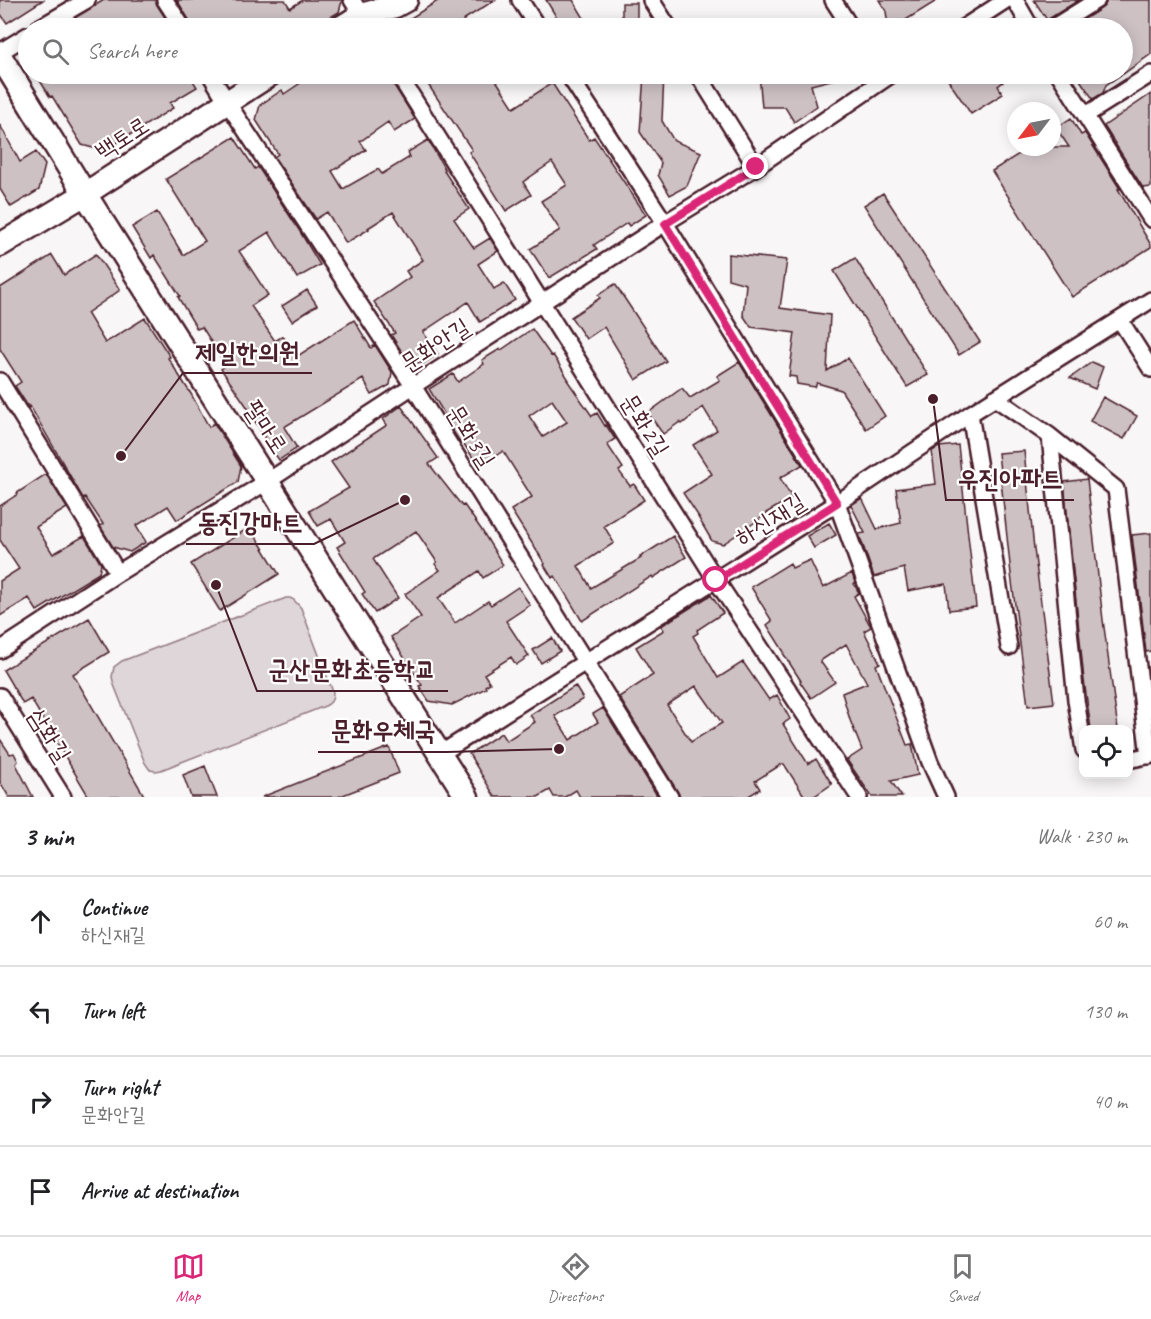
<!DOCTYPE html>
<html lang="en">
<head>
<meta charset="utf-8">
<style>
	:root { --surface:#fff; --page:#f6f6f6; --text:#202124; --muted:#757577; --line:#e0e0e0; --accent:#db2777 }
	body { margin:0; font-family:Caveat,"Poor Story",sans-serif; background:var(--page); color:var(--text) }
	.controls { position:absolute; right:18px; bottom:18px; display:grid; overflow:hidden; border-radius:12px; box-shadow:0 3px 15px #0003 }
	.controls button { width:54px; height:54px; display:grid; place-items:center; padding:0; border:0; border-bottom:2px solid var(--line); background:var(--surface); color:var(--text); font:30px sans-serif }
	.compass { position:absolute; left:1007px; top:102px; width:54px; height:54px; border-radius:50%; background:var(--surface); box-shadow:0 3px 15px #0003; rotate:238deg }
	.stop { position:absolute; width:18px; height:18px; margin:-14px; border:4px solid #db2777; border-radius:50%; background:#fff }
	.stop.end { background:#db2777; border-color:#fff; box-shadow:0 2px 6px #0008 }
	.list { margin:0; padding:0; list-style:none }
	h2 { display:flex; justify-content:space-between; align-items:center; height:78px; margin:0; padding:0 24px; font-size:26px }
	h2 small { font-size:20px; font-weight:400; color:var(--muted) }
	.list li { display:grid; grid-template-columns:39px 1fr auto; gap:18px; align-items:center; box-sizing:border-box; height:90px; padding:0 24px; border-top:2px solid var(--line) }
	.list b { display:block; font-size:22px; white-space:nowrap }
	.list p { margin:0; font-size:20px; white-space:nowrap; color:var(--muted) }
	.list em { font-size:20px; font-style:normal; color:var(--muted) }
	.icon { flex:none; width:33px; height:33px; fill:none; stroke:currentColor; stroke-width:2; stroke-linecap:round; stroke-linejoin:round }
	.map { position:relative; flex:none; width:1151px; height:797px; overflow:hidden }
	.search { position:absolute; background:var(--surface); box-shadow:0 3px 15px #0003; left:18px; right:18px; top:18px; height:66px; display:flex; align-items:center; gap:15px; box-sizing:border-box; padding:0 21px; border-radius:33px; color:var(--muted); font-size:22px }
	.sheet { height:438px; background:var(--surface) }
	nav { display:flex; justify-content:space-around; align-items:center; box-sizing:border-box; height:84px; border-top:2px solid var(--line); background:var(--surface); font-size:16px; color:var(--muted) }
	nav a { display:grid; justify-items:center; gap:3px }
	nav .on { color:var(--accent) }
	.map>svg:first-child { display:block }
	.green { fill:#ded6d9; stroke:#947a82; stroke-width:1.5 }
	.building { fill:#cdc1c4; stroke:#4a1f2b; stroke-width:1.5; fill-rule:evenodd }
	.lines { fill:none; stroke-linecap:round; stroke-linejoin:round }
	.street-casing { stroke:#4a1f2b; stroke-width:20 }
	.secondary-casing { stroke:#4a1f2b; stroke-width:27 }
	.street { stroke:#fff; stroke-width:15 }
	.secondary { stroke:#fff; stroke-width:22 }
	.route { stroke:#db2777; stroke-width:8 }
	.labels { text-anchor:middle; stroke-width:4.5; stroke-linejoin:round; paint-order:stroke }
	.street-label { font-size:24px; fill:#4a1f2b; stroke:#fff }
	.leader { fill:none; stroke:#4a1f2b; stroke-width:2 }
	.callout-dot { fill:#4a1f2b; stroke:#fff; stroke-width:2 }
	.callout-label { font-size:26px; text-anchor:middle; font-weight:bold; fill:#4a1f2b; stroke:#fff; stroke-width:4.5; stroke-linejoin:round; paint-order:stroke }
</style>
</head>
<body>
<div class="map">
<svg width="1151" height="797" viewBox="0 0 1151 797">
	<rect width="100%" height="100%" fill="#f8f6f7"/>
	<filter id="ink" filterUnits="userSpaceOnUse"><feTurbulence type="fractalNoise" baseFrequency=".0167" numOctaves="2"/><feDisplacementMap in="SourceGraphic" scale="12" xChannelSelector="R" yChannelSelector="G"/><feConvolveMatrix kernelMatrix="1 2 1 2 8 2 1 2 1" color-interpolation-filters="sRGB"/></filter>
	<g filter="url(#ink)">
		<path class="green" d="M286 598H290L294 600 301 608 333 692C333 699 332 703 325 706L161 770 156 771 150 770 145 763 114 685 112 677 114 667 122 661Z"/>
		<path class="building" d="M0 0H43L7 23 0 13Z
			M104 0H155L157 5 172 28H57Z
			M177 0H285L290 8 303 0H342V1L339 12 312 28H193L191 23Z
			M439 0H495L463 20 468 28H395Z
			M546 0H573L590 28H563Z
			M879 0H938L893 28H888L886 11Z
			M1034 0H1079L1047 20Z
			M1107 0H1151V54L1123 74 1122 28H1070L1102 8 1105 5Z
			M622 3H637V28H622Z
			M36 74H189L197 87 170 103 173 108 104 151 82 145 52 96 50 97Z
			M327 74H379L384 80 389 77 415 119 394 132 388 122 362 140 360 141 366 150 332 171 343 189 378 169 382 174 410 157 408 152 428 140 445 170 444 171 469 209 454 219 474 248 490 238 498 251 478 264 494 289 504 283 515 300 480 322 468 302 423 332 438 354 423 364 407 360 391 335 395 333 374 302 410 277 406 271 423 260 393 212 368 228 369 229 346 243 327 212 316 219 274 157 278 154 256 120 260 105 282 90 284 94 311 76 315 82Z
			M421 74H492L514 108 552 83 589 140 594 137 646 215 629 226 627 223 594 245 597 249 549 278 530 249 560 230 541 201 567 185 552 162 523 182 531 195 506 211 469 152 472 150Z
			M644 74H664L662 121 674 141 701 152 687 186 670 195 658 175 661 163 640 132Z
			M759 74H838L839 78 811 85 817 106 794 122 785 107H762Z
			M944 74H998L1003 82 998 86 1003 94 971 114Z
			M1076 74H1122L1106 85 1103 93 1093 99Z
			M1151 94V187L1143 188 1104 126Z
			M1071 118 1081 135 1085 133 1120 189H1118L1151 245V247L1072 297 992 171 1030 147H1069L1056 128Z
			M0 125 20 162 36 152 45 165 39 190 11 207 0 189Z
			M234 137 255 169 258 167 299 230 320 265 297 278 269 232 239 251 268 295 251 306 275 341 283 336 296 357 354 320 371 348 375 345 392 372 390 385 372 395 363 379 284 427 297 448 279 460 264 438 265 437 251 415 252 414 221 369 226 365 202 327 197 329 178 297 180 296 154 255 151 258 132 227 157 212 183 255 205 241 166 179Z
			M883 193 980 342 959 355 864 205Z
			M96 254 120 290 87 313 105 343 145 318 170 357 168 358 191 394 209 427 214 423 241 466 238 482 177 520 168 506 136 526 146 542 130 552 113 547 100 526 103 524 85 497 83 498 30 406 29 408 15 386 21 382 0 349V288L52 255 64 275Z
			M728 254 787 260 780 308 830 315 827 371 848 358 885 416 866 429 841 390 817 383 815 387 797 384 796 377 789 376 795 333 751 327 743 315 746 284 728 279Z
			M855 258 928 375 907 387 834 271Z
			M615 284 666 361 636 380 604 327 586 339 571 317 600 298 598 295Z
			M307 290 317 305 292 321 282 306Z
			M532 329 551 356 553 355 569 380H567L592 416 597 413 605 426 606 425 615 439 607 444 623 468 619 471 630 486 634 484 644 500 604 526 614 543 578 566 591 588 641 558 640 557 673 536 686 557 653 578 652 576 582 621 555 576 552 578 544 565 545 564 511 510 532 497 503 451 479 467 462 441 460 442 445 419 447 418 429 389 453 374 458 382 484 364 482 360 500 349 501 350ZM552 400 567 422 543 437 529 416Z
			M739 362 802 465 780 478 792 498 766 513 767 514 723 544 712 541 698 517H699L683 493 712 474 693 445 717 430 703 407 682 424 680 422 663 434 648 413 682 388 690 398 720 380 717 376Z
			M1092 362 1103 367 1095 389 1070 378Z
			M1103 397 1137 416 1124 439 1090 421Z
			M401 406 438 458 429 464 462 506 464 505 481 529 503 565 483 578 479 571 438 598 455 623 488 601 491 605 518 587 530 605 506 621 529 656 516 665 511 657 484 674 490 683 485 686 486 688 452 705 429 701 419 686 422 685 391 637 421 617 405 594 440 570 435 564 437 562 416 531 373 559 398 598 375 613 362 594 365 592 337 547 345 542 331 519 318 526 309 511 349 488 331 462 387 425 383 419Z
			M958 445 976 607 949 610 946 584 908 591 904 568 874 577 859 534 865 533 851 505 862 498 877 529 901 523 896 489 936 484 932 451 939 447Z
			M1024 451 1034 549 1054 703 1028 706 1011 574 998 453Z
			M46 474 67 508 36 527 53 554 84 536 101 564 99 573 37 611 29 598 0 616V581L19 569 0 540V506L18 494 17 493Z
			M1087 479 1103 620 1118 729H1091L1084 680 1064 482Z
			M829 523 836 535 814 548 807 536Z
			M250 527 279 574 220 611 191 564Z
			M1151 533V651L1146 652 1132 535Z
			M810 560 823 588 852 573 855 583 854 584 859 593 854 596 871 627 864 631 880 663 876 665 907 745 912 744 918 775 891 781 902 797H872L847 760 862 750 850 720 842 693 867 683 846 644 820 661 835 682 811 698 800 682 801 681 783 653 784 652 767 625 772 621 751 587 790 563 792 568Z
			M711 595 723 613 697 630 698 633 693 636 718 678 743 662 769 700 777 695 790 719 783 724 808 764 816 759 832 784 813 797H805L784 764H782L755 781 760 789 747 797H680L678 792 619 697 653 675 636 647 664 630 661 626ZM696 686 722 723 691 742 667 705Z
			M89 618 109 652 73 674 145 797H89L31 699 23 704 3 670Z
			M552 638 560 651 541 663 533 650Z
			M575 686 583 699 555 716 570 740 598 722 593 714 603 708 658 797H580L576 790 565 797H554L550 790 538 797H495L469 754 501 733 506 741 535 722 530 715Z
			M0 739 10 754 14 753 18 761 16 764 33 797H9L0 782Z
			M389 747 399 773 338 797H262Z
			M205 766 217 797H191L183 775Z"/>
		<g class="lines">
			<g class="street-casing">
				<path id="street" d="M165 0 183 28
					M352 0 370 28
					M520 0 538 28
					M651 0 669 28
					M833 0 851 28
					M1015 0 1031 28
					M39 28 87 0
					M963 28 1006 0
					M1052 28 1097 0
					M0 52 28 35
					M210 74 227 102 413 386 670 797
					M398 74 716 580 859 797
					M568 74 665 223 837 503 930 762 946 797
					M698 74 756 167
					M1059 74 1151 219
					M1086 115 1151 74
					M1120 320 1151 369
					M0 381 118 573
					M995 398 1050 436 1116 489 1149 756
					M970 414 1009 647
					M1050 436 1076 700 1084 750
					M0 650 118 573 268 481 413 386 665 223 756 167 892 74
					M0 696 63 797
					M440 754 837 503 970 414 1151 300
					M1128 760 1151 755"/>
			</g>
			<g class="secondary-casing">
				<path id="secondary" d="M340 28 361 15 395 6 406 0
					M0 56 85 194 467 797
					M0 245 85 194 271 74"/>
			</g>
			<use href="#street" class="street"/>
			<use href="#secondary" class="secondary"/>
		</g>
	</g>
	<g class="lines" filter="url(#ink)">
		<path class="route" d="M716 580 837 503 665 224 756 167"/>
	</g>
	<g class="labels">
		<g class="street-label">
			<text transform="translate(122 138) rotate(-33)" y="8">백토로</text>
			<text transform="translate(435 345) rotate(-33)" y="8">문화안길</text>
			<text transform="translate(645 425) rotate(58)" y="8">문화2길</text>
			<text transform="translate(266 427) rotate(57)" y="8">팔마로</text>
			<text transform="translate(471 436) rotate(58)" y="8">문화3길</text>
			<text transform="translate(770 519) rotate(-32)" y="8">하신재길</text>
			<text transform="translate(50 735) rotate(58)" y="8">삼화길</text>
		</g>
	</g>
	<path class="leader" d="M121 456L183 373H312M933 399L946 500H1074M405 500L314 544H186M216 585L257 691H448M559 749L447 752H318"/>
	<g class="callout-dot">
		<circle cx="121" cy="456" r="6"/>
		<circle cx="933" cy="399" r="6"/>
		<circle cx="405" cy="500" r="6"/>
		<circle cx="216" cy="585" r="6"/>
		<circle cx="559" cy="749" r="6"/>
	</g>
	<g class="callout-label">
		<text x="247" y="361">제일한의원</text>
		<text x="1010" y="487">우진아파트</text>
		<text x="250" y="531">동진강마트</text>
		<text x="352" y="678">군산문화초등학교</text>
		<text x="383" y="739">문화우체국</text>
	</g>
</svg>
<div class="controls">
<button><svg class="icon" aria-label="locate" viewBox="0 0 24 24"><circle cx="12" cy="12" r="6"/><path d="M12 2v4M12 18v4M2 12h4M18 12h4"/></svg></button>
</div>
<svg class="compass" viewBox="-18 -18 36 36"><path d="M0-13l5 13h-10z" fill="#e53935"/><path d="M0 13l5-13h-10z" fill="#757577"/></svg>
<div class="stop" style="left:716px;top:580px"></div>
<div class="stop end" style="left:756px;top:167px"></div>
<div class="search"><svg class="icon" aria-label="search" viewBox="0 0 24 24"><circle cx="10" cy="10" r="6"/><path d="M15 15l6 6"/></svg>Search here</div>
</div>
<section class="sheet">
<h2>3 min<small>Walk · 230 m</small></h2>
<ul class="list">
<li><svg class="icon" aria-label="ahead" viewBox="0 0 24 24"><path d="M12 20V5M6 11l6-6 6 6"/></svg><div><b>Continue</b><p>하신재길</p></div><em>60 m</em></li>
<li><svg class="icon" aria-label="left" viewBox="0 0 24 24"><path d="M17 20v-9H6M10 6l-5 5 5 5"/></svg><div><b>Turn left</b></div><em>130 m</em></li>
<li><svg class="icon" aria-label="right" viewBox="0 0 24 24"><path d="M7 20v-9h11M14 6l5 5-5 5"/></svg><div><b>Turn right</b><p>문화안길</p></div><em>40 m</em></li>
<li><svg class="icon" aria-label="arrive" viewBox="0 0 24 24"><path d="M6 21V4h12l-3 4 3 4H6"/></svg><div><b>Arrive at destination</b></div></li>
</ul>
</section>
<nav>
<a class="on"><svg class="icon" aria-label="map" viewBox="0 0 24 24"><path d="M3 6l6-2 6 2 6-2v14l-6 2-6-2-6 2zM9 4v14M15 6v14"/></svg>Map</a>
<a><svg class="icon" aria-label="directions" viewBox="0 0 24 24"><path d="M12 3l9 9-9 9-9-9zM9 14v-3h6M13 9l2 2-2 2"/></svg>Directions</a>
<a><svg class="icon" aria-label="saved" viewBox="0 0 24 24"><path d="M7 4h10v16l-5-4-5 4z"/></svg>Saved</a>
</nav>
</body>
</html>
